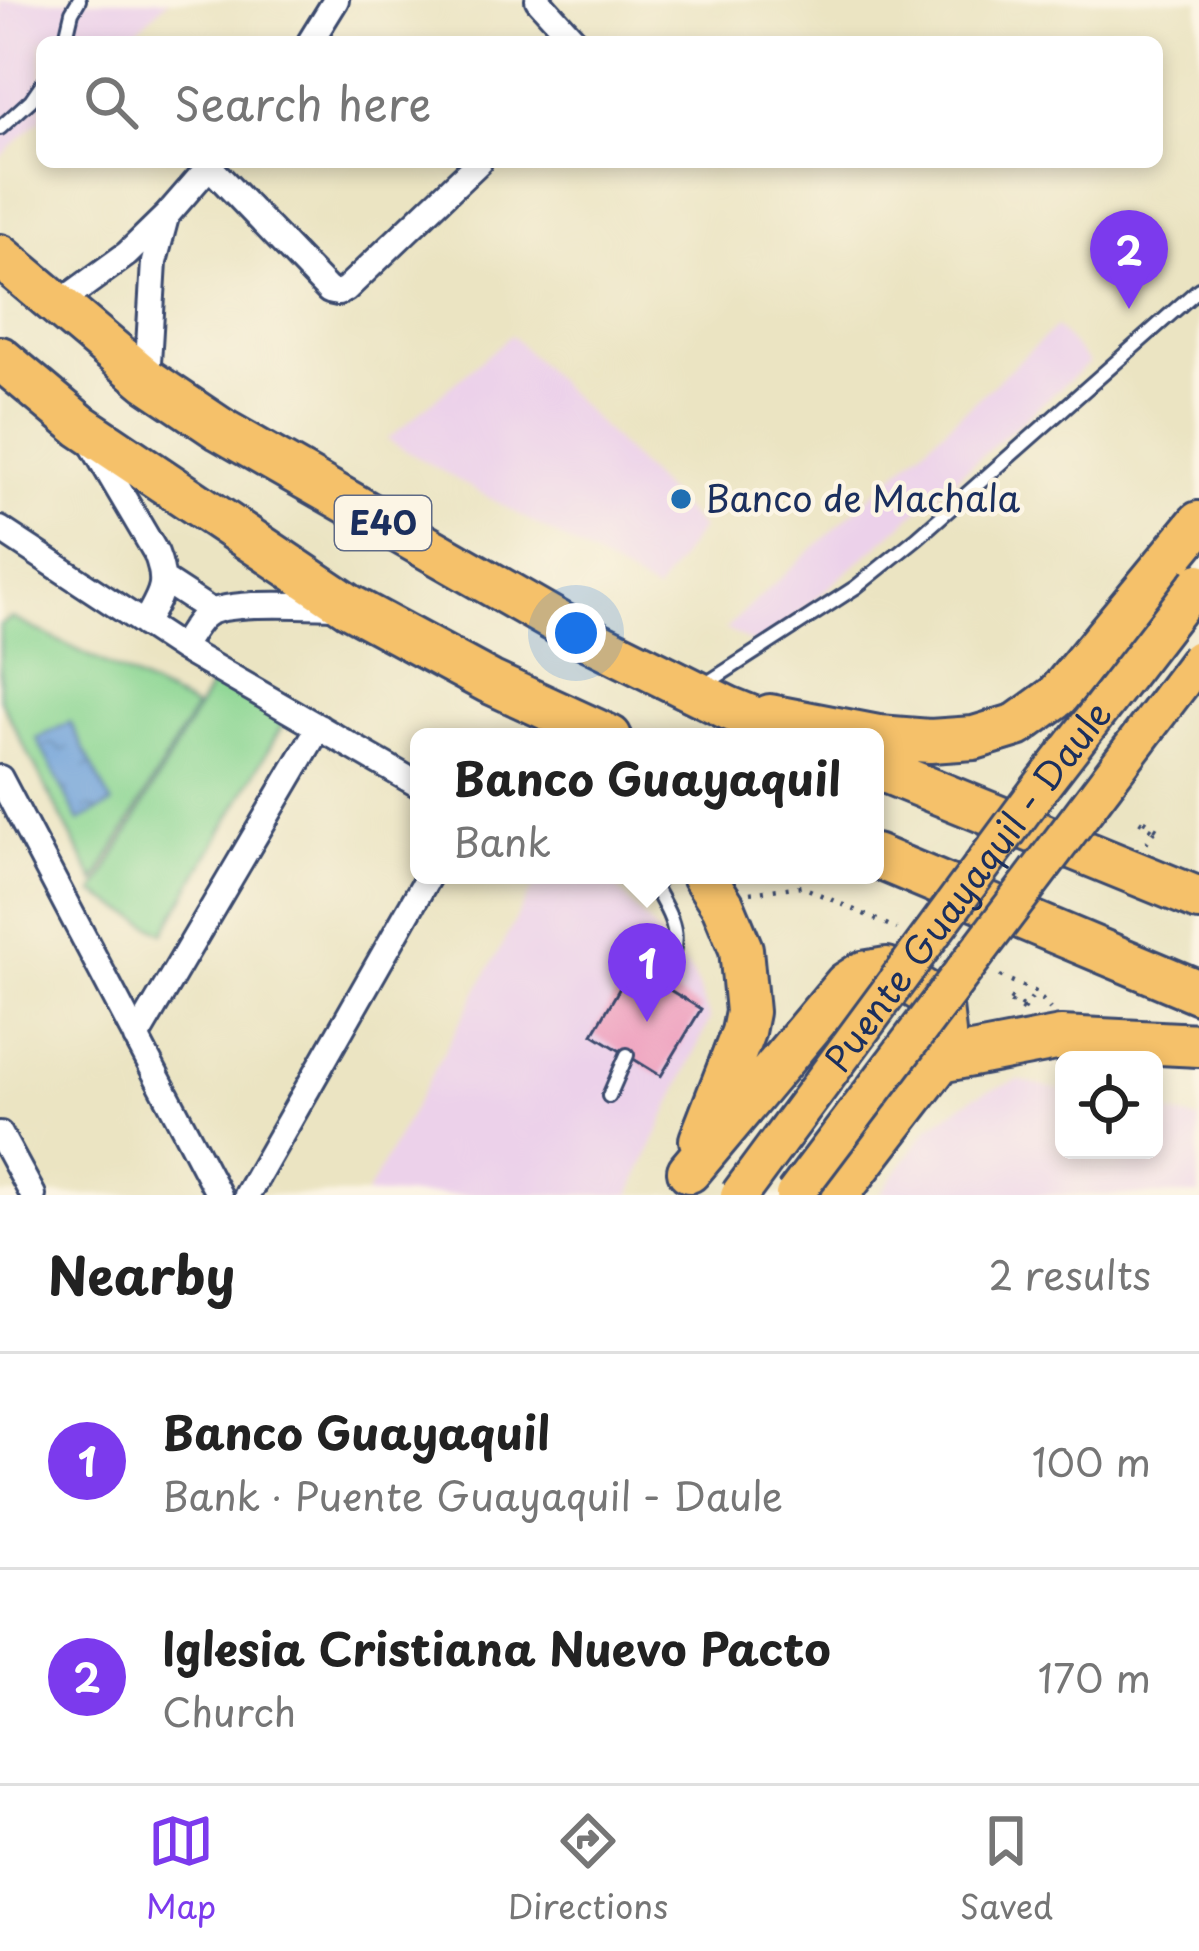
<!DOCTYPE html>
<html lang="en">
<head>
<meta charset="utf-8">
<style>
	:root { --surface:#fff; --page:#f2f2f2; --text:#222; --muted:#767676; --line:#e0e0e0; --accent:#7c3aed }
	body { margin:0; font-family:"Playpen Sans",sans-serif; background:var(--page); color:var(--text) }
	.controls { position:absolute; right:36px; bottom:36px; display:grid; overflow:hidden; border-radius:18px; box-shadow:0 6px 18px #0003 }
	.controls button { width:108px; height:108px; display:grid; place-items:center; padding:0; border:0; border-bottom:3px solid var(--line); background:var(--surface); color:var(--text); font:60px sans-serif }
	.you { position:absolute; left:576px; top:633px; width:42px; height:42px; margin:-30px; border:9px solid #fff; border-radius:50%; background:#1a73e8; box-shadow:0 0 0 18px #1a73e833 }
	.badge { display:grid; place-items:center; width:78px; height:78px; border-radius:50%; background:var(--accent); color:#fff; font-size:39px; font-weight:700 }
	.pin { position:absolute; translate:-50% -99px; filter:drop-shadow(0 3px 6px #0008) }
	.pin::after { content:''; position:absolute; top:63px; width:42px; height:36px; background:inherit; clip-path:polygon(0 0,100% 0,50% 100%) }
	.popup { position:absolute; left:410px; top:728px; width:474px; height:156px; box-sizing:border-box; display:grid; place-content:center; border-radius:18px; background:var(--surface); filter:drop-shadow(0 3px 9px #0005); font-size:39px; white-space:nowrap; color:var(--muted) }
	.popup b { font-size:45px; color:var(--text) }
	.popup::after { content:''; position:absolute; left:50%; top:100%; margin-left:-24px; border:24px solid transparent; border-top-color:var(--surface) }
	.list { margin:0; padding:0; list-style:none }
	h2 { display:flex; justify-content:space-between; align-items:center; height:156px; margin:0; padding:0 48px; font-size:51px }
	h2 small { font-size:39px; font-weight:400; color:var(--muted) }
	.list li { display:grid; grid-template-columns:78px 1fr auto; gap:36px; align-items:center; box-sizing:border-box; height:216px; padding:0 48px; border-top:3px solid var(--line) }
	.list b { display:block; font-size:45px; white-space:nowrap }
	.list p { margin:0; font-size:39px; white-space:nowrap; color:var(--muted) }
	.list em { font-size:39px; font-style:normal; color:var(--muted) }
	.icon { flex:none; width:66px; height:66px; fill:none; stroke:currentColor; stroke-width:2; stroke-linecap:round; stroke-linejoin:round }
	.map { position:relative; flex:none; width:1199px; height:1195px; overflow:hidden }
	.search { position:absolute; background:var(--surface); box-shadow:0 6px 18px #0003; left:36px; right:36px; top:36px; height:132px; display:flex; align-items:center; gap:30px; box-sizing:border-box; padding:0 42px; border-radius:18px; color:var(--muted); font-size:45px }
	.sheet { height:588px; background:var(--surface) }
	nav { display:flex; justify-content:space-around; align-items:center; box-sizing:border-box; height:168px; border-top:3px solid var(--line); background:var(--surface); font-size:33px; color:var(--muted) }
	nav a { display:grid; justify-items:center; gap:6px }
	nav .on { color:var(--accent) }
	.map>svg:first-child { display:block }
	.built { fill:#ecd1ea }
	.pitch { fill:#8bd693; stroke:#538278; stroke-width:3 }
	.water { fill:url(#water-ripples); stroke:#44689c; stroke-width:3 }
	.building { fill:#efa5c1 }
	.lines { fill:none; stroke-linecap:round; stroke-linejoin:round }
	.lane-casing { stroke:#3a4a6d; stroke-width:18 }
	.street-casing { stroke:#3a4a6d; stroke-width:30 }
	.highway-casing { stroke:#3a4a6d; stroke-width:48 }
	.path { stroke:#3a4a6d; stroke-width:4.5; stroke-dasharray:3 9; stroke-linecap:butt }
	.lane { stroke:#fff; stroke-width:12 }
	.street { stroke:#fff; stroke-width:24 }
	.highway { stroke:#f5c16b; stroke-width:42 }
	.primary-bridge-casing { stroke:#3a4a6d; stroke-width:42; stroke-linecap:butt }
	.path-bridge { stroke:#3a4a6d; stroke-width:4.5; stroke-dasharray:3 9; stroke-linecap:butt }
	.primary-bridge { stroke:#f5c16b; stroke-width:36 }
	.poi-dot { fill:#1f6fb2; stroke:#fcf5e5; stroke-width:4.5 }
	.labels { text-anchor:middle; stroke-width:9; stroke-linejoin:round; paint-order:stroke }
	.shield { fill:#fcf5e5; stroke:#5e6a86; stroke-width:3 }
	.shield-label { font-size:33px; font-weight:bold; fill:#1b2f5e }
	.poi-label { font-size:36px; fill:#1b2f5e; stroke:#fcf5e5; text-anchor:start }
	.street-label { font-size:36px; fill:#1b2f5e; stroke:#fcf5e5 }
</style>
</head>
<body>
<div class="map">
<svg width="1199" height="1195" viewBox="0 0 1199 1195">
	<defs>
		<pattern id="water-ripples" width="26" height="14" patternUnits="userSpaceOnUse" patternTransform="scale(3)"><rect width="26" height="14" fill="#6da0d9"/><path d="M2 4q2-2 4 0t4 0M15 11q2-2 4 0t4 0" fill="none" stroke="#5983b3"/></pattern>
	</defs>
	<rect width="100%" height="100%" fill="#fcf5e5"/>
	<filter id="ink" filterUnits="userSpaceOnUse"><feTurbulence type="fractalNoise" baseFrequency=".00833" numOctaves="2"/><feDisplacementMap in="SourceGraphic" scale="24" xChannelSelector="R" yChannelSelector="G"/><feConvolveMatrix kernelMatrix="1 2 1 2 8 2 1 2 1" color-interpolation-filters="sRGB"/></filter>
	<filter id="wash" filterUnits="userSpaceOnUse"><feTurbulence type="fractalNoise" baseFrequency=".004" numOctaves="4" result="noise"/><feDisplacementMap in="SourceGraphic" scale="48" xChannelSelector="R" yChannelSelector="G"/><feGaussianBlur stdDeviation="2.7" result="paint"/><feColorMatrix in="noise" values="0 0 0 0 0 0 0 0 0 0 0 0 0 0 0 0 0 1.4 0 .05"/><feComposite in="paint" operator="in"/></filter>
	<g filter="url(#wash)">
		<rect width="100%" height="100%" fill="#ebe4c2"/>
		<path class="built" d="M0 0H169L124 42H42V118L0 158Z
			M1056 327 1089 363 760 647 725 629Z
			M511 335 701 528 656 592 387 440Z
			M540 875H606L694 976 710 1019 630 1195H366Z
			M1018 1080 1064 1091V1150H1154V1110L1199 1120V1195H879L929 1127 975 1096Z"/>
		<path class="pitch" d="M12 618 195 708 95 882 0 699V625Z
			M213 681 284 722 164 933 94 893Z"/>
		<path class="water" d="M70 722 112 804 79 821 37 739Z"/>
		<g id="blocks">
			<path class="building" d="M632 967 701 1009 661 1076 593 1034Z"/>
		</g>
	</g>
	<g filter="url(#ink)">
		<use href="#blocks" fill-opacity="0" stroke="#3a4a6d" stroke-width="3"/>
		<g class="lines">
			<g class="lane-casing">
				<path id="lane" d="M65 42 72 12 79 0
					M0 128 31 100 42 84
					M701 687 856 587 917 538 1199 289
					M648 875C674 924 686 932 661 985
					M609 1096 627 1055"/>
			</g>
			<g class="street-casing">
				<path id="street" d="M538 0 576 42
					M310 42 336 0
					M209 166 329 291 338 293 346 289 479 162
					M57 305 127 254 167 215 213 162
					M147 380 154 262 166 217
					M90 441 156 553C169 587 160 594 144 624
					M0 529 181 648 419 785
					M165 581 211 611
					M181 648C188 638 195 624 204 616 224 599 312 606 340 606
					M0 778 219 1195
					M136 1038 319 727
					M0 1134 33 1195
					M247 1195 429 875"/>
			</g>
			<g class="highway-casing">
				<path id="highway" d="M0 256 147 380 220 429 575 632 728 708 800 737
					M0 358 81 426 349 606 490 682 610 737
					M770 716 879 737 930 741 974 738 1017 725 1057 696 1199 523
					M875 767 1199 899
					M875 856 1199 992
					M940 1061 1061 1038 1199 1045
					M701 1140 743 1032 747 1012 741 949 723 906 703 875
					M689 1171 846 984 863 973 887 969 931 996 941 1007 944 1033 940 1061 837 1195"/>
			</g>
			<path class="path" d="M1146 843 1157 829
				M750 893 801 886 897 929
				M1000 976 1036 992 1050 1009
				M1023 1010 1036 992"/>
			<use href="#lane" class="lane"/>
			<use href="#street" class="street"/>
			<use href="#highway" class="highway"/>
			<g class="primary-bridge-casing">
				<g id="primary-bridge">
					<path id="s1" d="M739 1195 1036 793 1199 582"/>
					<path d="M794 1195 1199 659"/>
				</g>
			</g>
			<path class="path-bridge" d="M1157 829 1140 818 1139 821 1157 833
				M1023 1010 1007 1000 1008 997 1027 1009"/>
			<use href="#primary-bridge" class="primary-bridge"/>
		</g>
	</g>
	<circle class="poi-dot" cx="681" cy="499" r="12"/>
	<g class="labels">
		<rect class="shield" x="335" y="496" width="96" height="54" rx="9"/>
		<g class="shield-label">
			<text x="383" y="535">E40</text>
		</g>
		<g class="poi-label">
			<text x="705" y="512">Banco de Machala</text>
		</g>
		<g class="street-label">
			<text dy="13" stroke="none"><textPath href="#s1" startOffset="384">Puente Guayaquil - Daule</textPath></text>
		</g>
	</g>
</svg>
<div class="controls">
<button><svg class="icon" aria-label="locate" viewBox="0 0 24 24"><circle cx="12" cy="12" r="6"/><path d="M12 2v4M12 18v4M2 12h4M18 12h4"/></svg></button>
</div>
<div class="you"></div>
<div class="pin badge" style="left:647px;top:1022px">1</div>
<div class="popup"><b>Banco Guayaquil</b>Bank</div>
<div class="pin badge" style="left:1129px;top:309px">2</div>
<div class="search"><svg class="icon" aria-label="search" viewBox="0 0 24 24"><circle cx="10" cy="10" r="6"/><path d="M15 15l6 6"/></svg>Search here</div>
</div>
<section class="sheet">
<h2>Nearby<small>2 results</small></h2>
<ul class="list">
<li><span class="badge">1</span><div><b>Banco Guayaquil</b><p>Bank · Puente Guayaquil - Daule</p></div><em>100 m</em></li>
<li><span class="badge">2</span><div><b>Iglesia Cristiana Nuevo Pacto</b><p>Church</p></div><em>170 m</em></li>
</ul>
</section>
<nav>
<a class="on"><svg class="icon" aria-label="map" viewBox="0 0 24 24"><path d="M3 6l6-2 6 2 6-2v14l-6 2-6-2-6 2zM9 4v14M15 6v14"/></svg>Map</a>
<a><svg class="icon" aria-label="directions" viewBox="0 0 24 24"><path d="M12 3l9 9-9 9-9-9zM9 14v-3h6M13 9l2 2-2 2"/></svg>Directions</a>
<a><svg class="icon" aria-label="saved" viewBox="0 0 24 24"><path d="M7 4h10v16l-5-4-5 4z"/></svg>Saved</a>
</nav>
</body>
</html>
